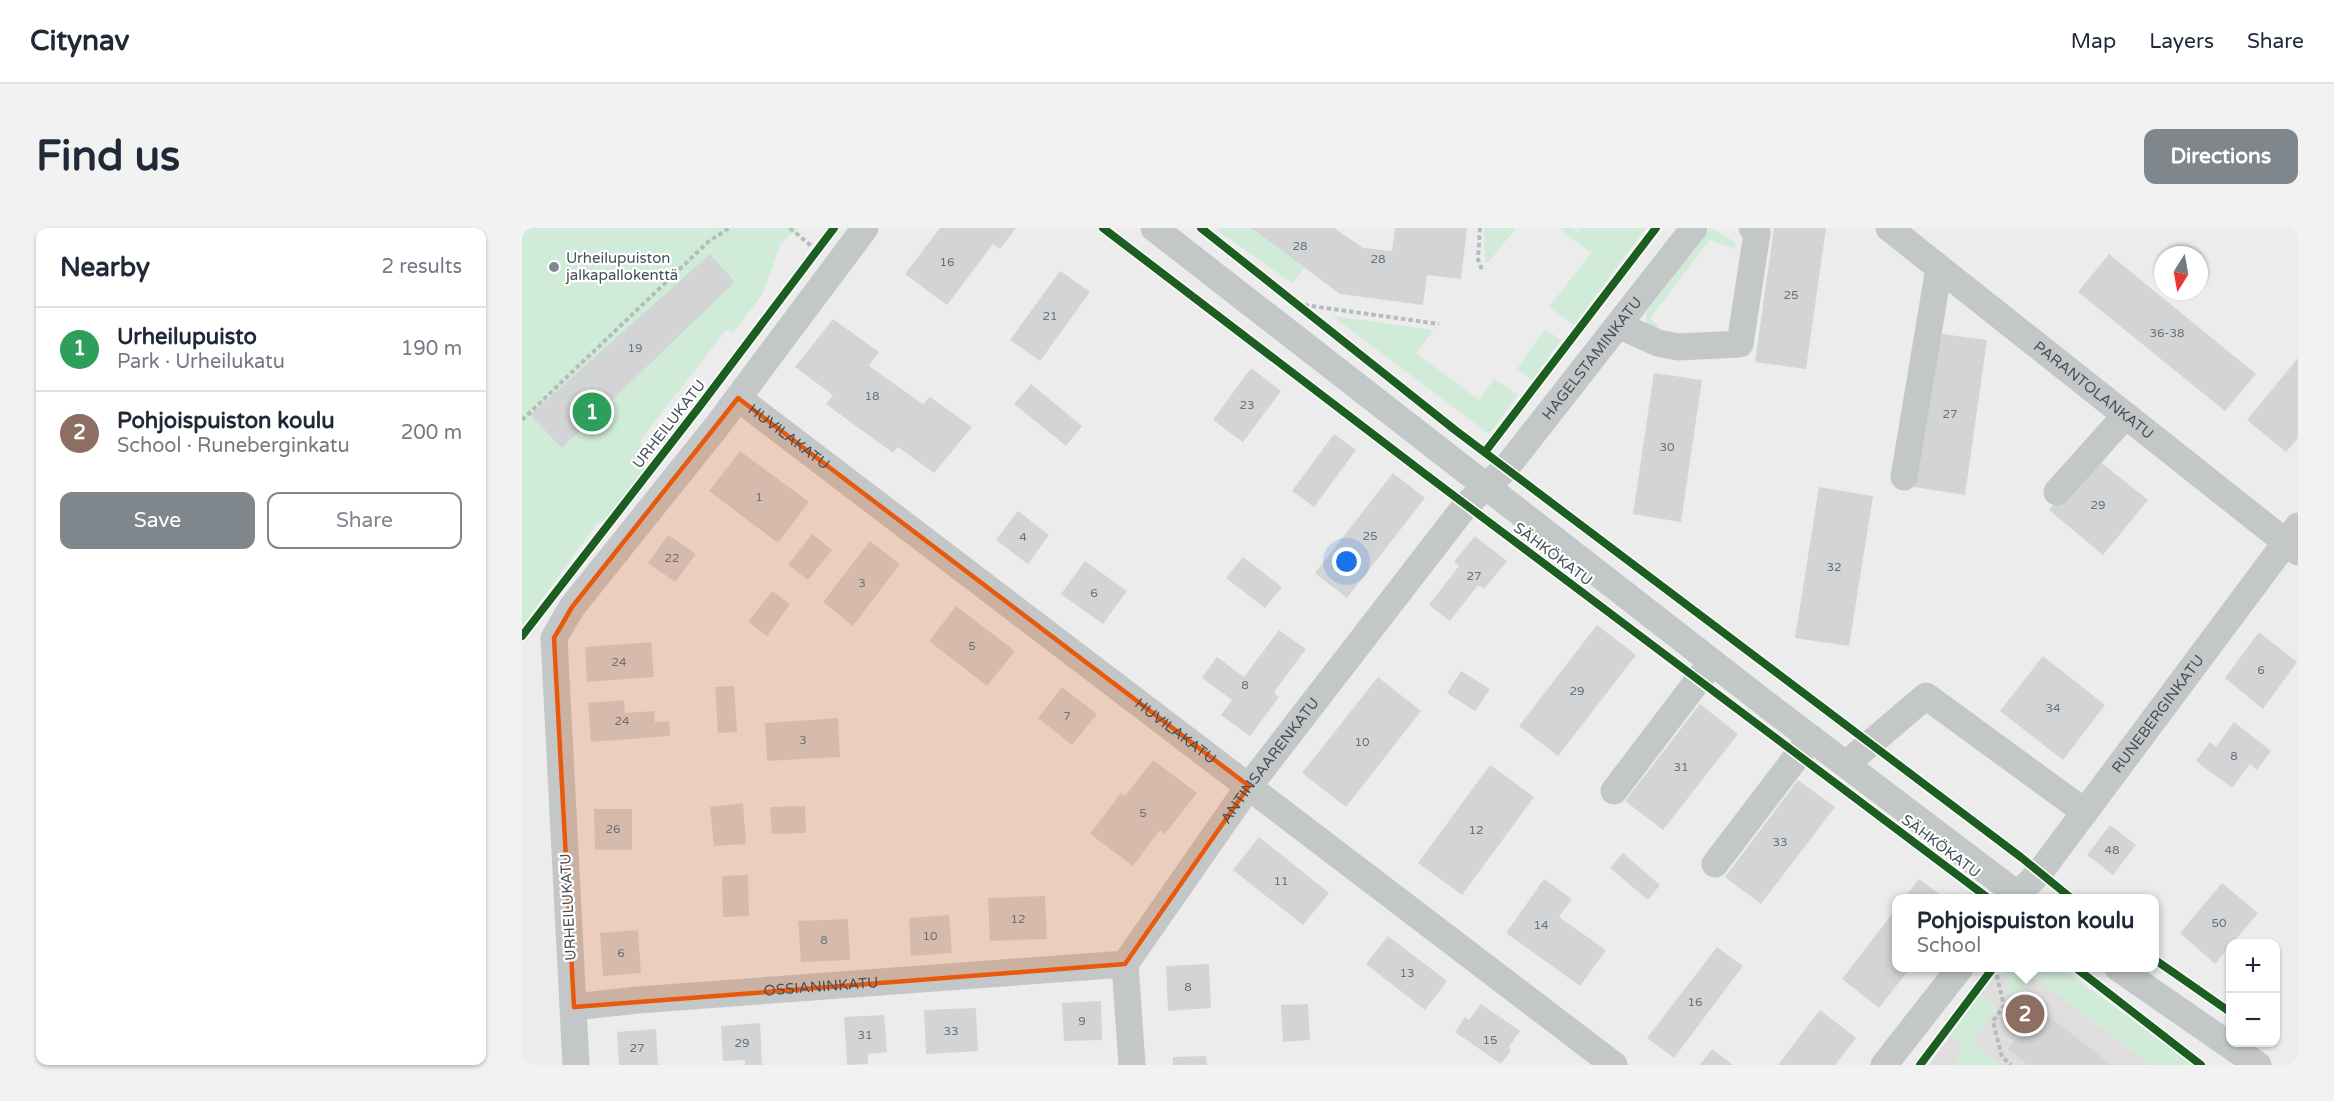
<!DOCTYPE html>
<html lang="en">
<head>
<meta charset="utf-8">
<style>
	:root { --surface:#fff; --page:#f2f2f3; --text:#1f2937; --muted:#747a83; --line:#e0e1e3; --accent:#80878c }
	body { margin:0; font-family:"Varela Round",sans-serif; background:var(--page); color:var(--text) }
	.controls { position:absolute; right:18px; bottom:18px; display:grid; overflow:hidden; border-radius:12px; box-shadow:0 2px 4px #0004 }
	.controls button { width:54px; height:54px; display:grid; place-items:center; padding:0; border:0; border-bottom:2px solid var(--line); background:var(--surface); color:var(--text); font:30px sans-serif }
	.compass { position:absolute; left:1632px; top:18px; width:54px; height:54px; border-radius:50%; background:var(--surface); box-shadow:0 2px 4px #0004; rotate:191deg }
	.you { position:absolute; left:825px; top:334px; width:21px; height:21px; margin:-15px; border:4px solid #fff; border-radius:50%; background:#1a73e8; box-shadow:0 0 0 9px #1a73e833 }
	.badge { display:grid; place-items:center; width:39px; height:39px; border-radius:50%; background:var(--accent); color:#fff; font-size:20px; font-weight:700 }
	.pin { position:absolute; translate:-50% -50%; border:3px solid #fff; box-shadow:0 2px 6px #0006 }
	.popup { position:absolute; left:1370px; top:666px; width:267px; height:78px; box-sizing:border-box; display:grid; place-content:center; border-radius:12px; background:var(--surface); filter:drop-shadow(0 2px 4px #0005); font-size:20px; white-space:nowrap; color:var(--muted) }
	.popup b { font-size:22px; color:var(--text) }
	.popup::after { content:''; position:absolute; left:50%; top:100%; margin-left:-12px; border:12px solid transparent; border-top-color:var(--surface) }
	.list { margin:0; padding:0; list-style:none }
	h2 { display:flex; justify-content:space-between; align-items:center; height:78px; margin:0; padding:0 24px; font-size:26px }
	h2 small { font-size:20px; font-weight:400; color:var(--muted) }
	.list li { display:grid; grid-template-columns:39px 1fr auto; gap:18px; align-items:center; box-sizing:border-box; height:84px; padding:0 24px; border-top:2px solid var(--line) }
	.list b { display:block; font-size:22px; white-space:nowrap }
	.list p { margin:0; font-size:20px; white-space:nowrap; color:var(--muted) }
	.list em { font-size:20px; font-style:normal; color:var(--muted) }
	.actions { display:flex; gap:12px; padding:18px 24px }
	.actions a { flex:1; padding:14px 0; border:2px solid var(--accent); border-radius:12px; text-align:center; font-size:21px; color:var(--accent) }
	.actions .main { background:var(--accent); color:#fff }
	.map { position:relative; flex:none; width:1776px; height:837px; overflow:hidden; border-radius:12px }
	header { display:flex; align-items:center; gap:36px; box-sizing:border-box; height:84px; padding:0 30px; background:var(--surface); border-bottom:2px solid var(--line) }
	header strong { font-size:28px }
	nav { display:flex; gap:33px; margin-inline-start:auto; font-size:21px }
	.intro { display:flex; align-items:center; justify-content:space-between; box-sizing:border-box; height:144px; padding:0 36px }
	h1 { margin:0; font-size:42px }
	.button { padding:15px 27px; border-radius:12px; background:var(--accent); color:#fff; font-size:21px; font-weight:700 }
	main { display:flex; gap:36px; padding:0 36px }
	aside { flex:1; background:var(--surface); border-radius:12px; box-shadow:0 2px 4px #0004 }
	.map>svg:first-child { display:block }
	.education { fill:#dfddde }
	.green { fill:#d1ebd9 }
	.building { fill:#d3d4d5 }
	.lines { fill:none; stroke-linecap:round; stroke-linejoin:round }
	.path { stroke:#b3beba; stroke-width:4; stroke-dasharray:4.5 3; stroke-linecap:butt }
	.minor { stroke:#c4c7c8; stroke-width:27 }
	.cycleway-casing { stroke:#fff; stroke-width:11 }
	.cycleway { stroke:#1b5e20; stroke-width:8 }
	.marked { fill:#e8590c; fill-opacity:0.2; stroke:#e8590c; stroke-width:4.5; stroke-linejoin:round }
	.poi-dot { fill:#80878c; stroke:#fff; stroke-width:2 }
	.labels { text-anchor:middle; stroke-width:4.5; stroke-linejoin:round; paint-order:stroke }
	.number-label { font-size:12px; fill:#6a7278 }
	.poi-label { font-size:15px; fill:#455058; stroke:#fff; text-anchor:start }
	.street-label { font-size:15px; fill:#455058; stroke:#fff }
</style>
</head>
<body>
<header>
<strong>Citynav</strong>
<nav><a>Map</a><a>Layers</a><a>Share</a></nav>
</header>
<div class="intro"><h1>Find us</h1><a class="button">Directions</a></div>
<main>
<aside>
<h2>Nearby<small>2 results</small></h2>
<ul class="list">
<li><span class="badge" style="background:#2e9e5b">1</span><div><b>Urheilupuisto</b><p>Park · Urheilukatu</p></div><em>190 m</em></li>
<li><span class="badge" style="background:#8d6e63">2</span><div><b>Pohjoispuiston koulu</b><p>School · Runeberginkatu</p></div><em>200 m</em></li>
</ul>
<div class="actions"><a class="main">Save</a><a>Share</a></div>
</aside>
<div class="map">
<svg width="1776" height="837" viewBox="0 0 1776 837">
	<rect width="100%" height="100%" fill="#edecec"/>
	<path class="education" d="M1474 746 1512 749 1629 837H1407Z"/>
	<path class="green" d="M0 0H277L259 15 241 65 211 105 204 102 118 213 125 239 86 290 75 296 0 398Z
		M699 0H729L783 40 770 55 696 3Z
		M962 0H994L966 35 963 33Z
		M1037 0H1050L1056 4 1059 0H1124L1052 97 1027 79 1069 25Z
		M1188 0 1215 15 1212 21 1188 12 1128 90 1137 99 1135 102 1124 95V85Z
		M810 88 912 102 894 125 957 172 972 151 996 167 967 206Z
		M1023 101 1039 112 1010 152 995 141Z
		M1482 740H1540L1671 837H1629L1512 749 1489 779Z
		M1459 765 1475 781 1453 810 1456 818 1478 837H1429L1442 820 1428 808Z"/>
	<path class="building" d="M418 0H494L478 21 471 16 425 77 383 46Z
		M729 0H812L841 20 870 23 873 0H945L939 51 905 47 901 77 818 66Z
		M1252 0H1304L1284 141 1233 134Z
		M188 26 213 54 40 220 8 187Z
		M1587 26 1734 146 1703 183 1556 64Z
		M538 43 568 64 518 133 488 112Z
		M311 91 357 124 347 138 401 176 408 169 450 199 412 245 376 219 371 225 304 176 311 167 273 139Z
		M1413 105 1465 112 1443 267 1392 259Z
		M1776 130V210L1764 224 1725 192Z
		M729 140 759 163 721 214 691 192Z
		M1132 145 1180 152 1159 294 1111 286Z
		M509 156 560 198 544 218 492 176Z
		M812 206 834 222 792 279 770 263Z
		M218 223 287 274 256 315 187 263Z
		M1571 228 1626 272 1581 327 1527 282Z
		M871 245 903 270 825 370 793 345Z
		M1297 259 1351 268 1327 418 1273 410Z
		M496 283 527 307 506 336 474 312Z
		M290 306 310 322 286 352 266 337Z
		M146 307 174 326 153 354 126 335Z
		M953 308 985 333 962 361 956 357 928 393 907 377 937 338 932 334Z
		M348 313 378 336 331 398 301 374Z
		M721 329 760 359 743 380 704 350Z
		M563 333 605 363 581 396 539 366Z
		M250 363 268 376 245 408 226 394Z
		M434 378 493 423 465 458 407 413Z
		M1075 397 1114 427 1036 528 997 498Z
		M757 402 784 421 752 464 757 469 728 508 699 487 710 472 680 450 695 429 722 449Z
		M1737 404 1775 434 1741 481 1703 450Z
		M129 414 132 449 65 454 63 419Z
		M1521 428 1583 477 1541 532 1478 483Z
		M939 443 968 461 953 483 925 465Z
		M856 449 899 483 824 579 780 545Z
		M212 458 215 504 196 505 193 459Z
		M540 459 575 486 550 517 516 490Z
		M102 472 103 485 132 483 133 494 147 493 148 508 69 514 66 475Z
		M1178 476 1216 506 1141 602 1103 573Z
		M316 490 318 529 245 533 243 495Z
		M1712 494 1749 523 1735 542 1728 536 1710 560 1674 533 1688 514 1694 519Z
		M631 532 675 565 643 606 638 602 611 638 568 606 599 565 603 568Z
		M968 537 1012 569 940 667 896 635Z
		M1276 552 1313 579 1239 676 1203 649Z
		M221 575 224 616 192 618 188 579Z
		M283 578 284 605 250 606 248 579Z
		M72 581H110V622H73Z
		M1588 597 1614 617 1591 647 1565 627Z
		M737 609 807 665 781 697 711 642Z
		M1101 625 1138 657 1126 672 1088 640Z
		M226 647 227 688 201 689 200 648Z
		M1022 651 1050 671 1037 689 1084 722 1058 758 984 705Z
		M1397 651 1423 670H1382Z
		M1700 655 1736 685 1693 736 1658 705Z
		M523 668 525 711 468 713 466 670Z
		M1374 681V740H1388L1357 780 1320 751Z
		M427 687 430 725 389 728 387 690Z
		M326 691 328 732 279 734 276 693Z
		M116 702 119 745 81 748 78 705Z
		M866 708 925 753 903 782 844 736Z
		M1195 719 1221 738 1152 830 1125 810Z
		M687 736 689 780 646 783 644 738Z
		M579 773 580 812 542 813 540 775Z
		M786 776 788 812 761 814 759 777Z
		M959 776 998 803 986 820 989 822 979 836 933 804 943 789 947 792Z
		M454 780 456 823 404 826 402 782Z
		M1517 781 1590 837H1506L1486 821Z
		M1298 782 1334 810 1313 837H1256Z
		M362 787 365 824 346 826V836L325 837 322 789Z
		M238 795 240 837H223V832L201 833 199 798Z
		M134 801 136 837H97L95 804Z
		M1190 821 1211 837H1178Z
		M684 828 685 837H651V829Z"/>
	<g class="lines">
		<path class="path" d="M268 0 294 22
			M958 0 956 31 960 42
			M775 76 917 96
			M0 192 186 14 207 0
			M1473 740 1482 778 1471 793 1480 829 1489 837"/>
		<g class="minor">
			<path d="M632 0 1253 483 1500 670"/>
			<path id="s1" d="M1367 0 1776 324"/>
			<path d="M1096 97 1136 115 1156 119 1218 116 1235 5 1230 0"/>
			<path id="s2" d="M216 170 1092 837"/>
			<path d="M1382 249 1417 40"/>
			<path d="M1535 264 1603 188"/>
			<path d="M1324 536 1404 468 1563 584"/>
			<path d="M1092 563 1190 434"/>
			<path d="M1193 636 1289 510"/>
			<path id="s3" d="M1492 670 1518 644 1776 298"/>
			<path d="M1596 740 1736 837"/>
			<path id="s4" d="M52 779 116 772 603 736"/>
			<path d="M54 837 32 410 50 379 195 198 343 0"/>
			<path id="s5" d="M610 837 603 736 727 558 944 277 984 240 1172 0"/>
			<path d="M1362 837 1438 740"/>
		</g>
		<g class="cycleway-casing">
			<path id="cycleway" d="M581 0 903 246 1466 670
				M679 0 933 202 1500 630 1549 670
				M963 224 1134 0
				M0 408 178 178 312 0
				M1632 731 1708 784
				M1554 740 1679 837
				M1398 837 1471 740"/>
		</g>
		<use href="#cycleway" class="cycleway"/>
	</g>
	<path class="marked" d="M216 170 727 558 603 736 52 779 32 410 50 379Z"/>
	<circle class="poi-dot" cx="32" cy="39" r="6"/>
	<g class="labels">
		<g class="number-label">
			<text x="778" y="22">28</text>
			<text x="856" y="35">28</text>
			<text x="425" y="38">16</text>
			<text x="1269" y="71">25</text>
			<text x="528" y="92">21</text>
			<text x="1645" y="109">36-38</text>
			<text x="113" y="124">19</text>
			<text x="350" y="172">18</text>
			<text x="725" y="181">23</text>
			<text x="1428" y="190">27</text>
			<text x="1145" y="223">30</text>
			<text x="237" y="273">1</text>
			<text x="1576" y="281">29</text>
			<text x="848" y="312">25</text>
			<text x="501" y="313">4</text>
			<text x="150" y="334">22</text>
			<text x="1312" y="343">32</text>
			<text x="952" y="352">27</text>
			<text x="340" y="359">3</text>
			<text x="572" y="369">6</text>
			<text x="450" y="422">5</text>
			<text x="97" y="438">24</text>
			<text x="1739" y="446">6</text>
			<text x="723" y="461">8</text>
			<text x="1055" y="467">29</text>
			<text x="1531" y="484">34</text>
			<text x="545" y="492">7</text>
			<text x="100" y="497">24</text>
			<text x="281" y="516">3</text>
			<text x="840" y="518">10</text>
			<text x="1712" y="532">8</text>
			<text x="1159" y="543">31</text>
			<text x="621" y="589">5</text>
			<text x="91" y="605">26</text>
			<text x="954" y="606">12</text>
			<text x="1258" y="618">33</text>
			<text x="1590" y="626">48</text>
			<text x="759" y="657">11</text>
			<text x="496" y="695">12</text>
			<text x="1697" y="699">50</text>
			<text x="1019" y="701">14</text>
			<text x="408" y="712">10</text>
			<text x="302" y="716">8</text>
			<text x="99" y="729">6</text>
			<text x="885" y="749">13</text>
			<text x="666" y="763">8</text>
			<text x="1173" y="778">16</text>
			<text x="560" y="797">9</text>
			<text x="429" y="807">33</text>
			<text x="343" y="811">31</text>
			<text x="968" y="816">15</text>
			<text x="220" y="819">29</text>
			<text x="115" y="824">27</text>
		</g>
		<g class="poi-label">
			<text x="44" y="35">Urheilupuiston<tspan x="44" dy="17">jalkapallokenttä</tspan></text>
		</g>
		<g class="street-label">
			<text dy="5" stroke="none"><textPath href="#s5" startOffset="867">HAGELSTAMINKATU</textPath></text>
			<text dy="5" stroke="none"><textPath href="#s1" startOffset="261">PARANTOLANKATU</textPath></text>
			<text transform="translate(147 196) rotate(-52)" y="5">URHEILUKATU</text>
			<text dy="5" stroke="none"><textPath href="#s2" startOffset="64">HUVILAKATU</textPath></text>
			<text transform="translate(1031 326) rotate(37)" y="5">SÄHKÖKATU</text>
			<text dy="5" stroke="none"><textPath href="#s3" startOffset="234">RUNEBERGINKATU</textPath></text>
			<text dy="5" stroke="none"><textPath href="#s2" startOffset="550">HUVILAKATU</textPath></text>
			<text dy="5" stroke="none"><textPath href="#s5" startOffset="351">ANTINSAARENKATU</textPath></text>
			<text transform="translate(1419 618) rotate(37)" y="5">SÄHKÖKATU</text>
			<text transform="translate(46 679) rotate(-93)" y="5">URHEILUKATU</text>
			<text dy="5" stroke="none"><textPath href="#s4" startOffset="248">OSSIANINKATU</textPath></text>
		</g>
	</g>
</svg>
<div class="controls">
<button>+</button>
<button>−</button>
</div>
<svg class="compass" viewBox="-18 -18 36 36"><path d="M0-13l5 13h-10z" fill="#e53935"/><path d="M0 13l5-13h-10z" fill="#747a83"/></svg>
<div class="you"></div>
<div class="pin badge" style="left:70px;top:184px;background:#2e9e5b">1</div>
<div class="pin badge" style="left:1503px;top:786px;background:#8d6e63">2</div>
<div class="popup"><b>Pohjoispuiston koulu</b>School</div>
</div>
</main>
</body>
</html>
